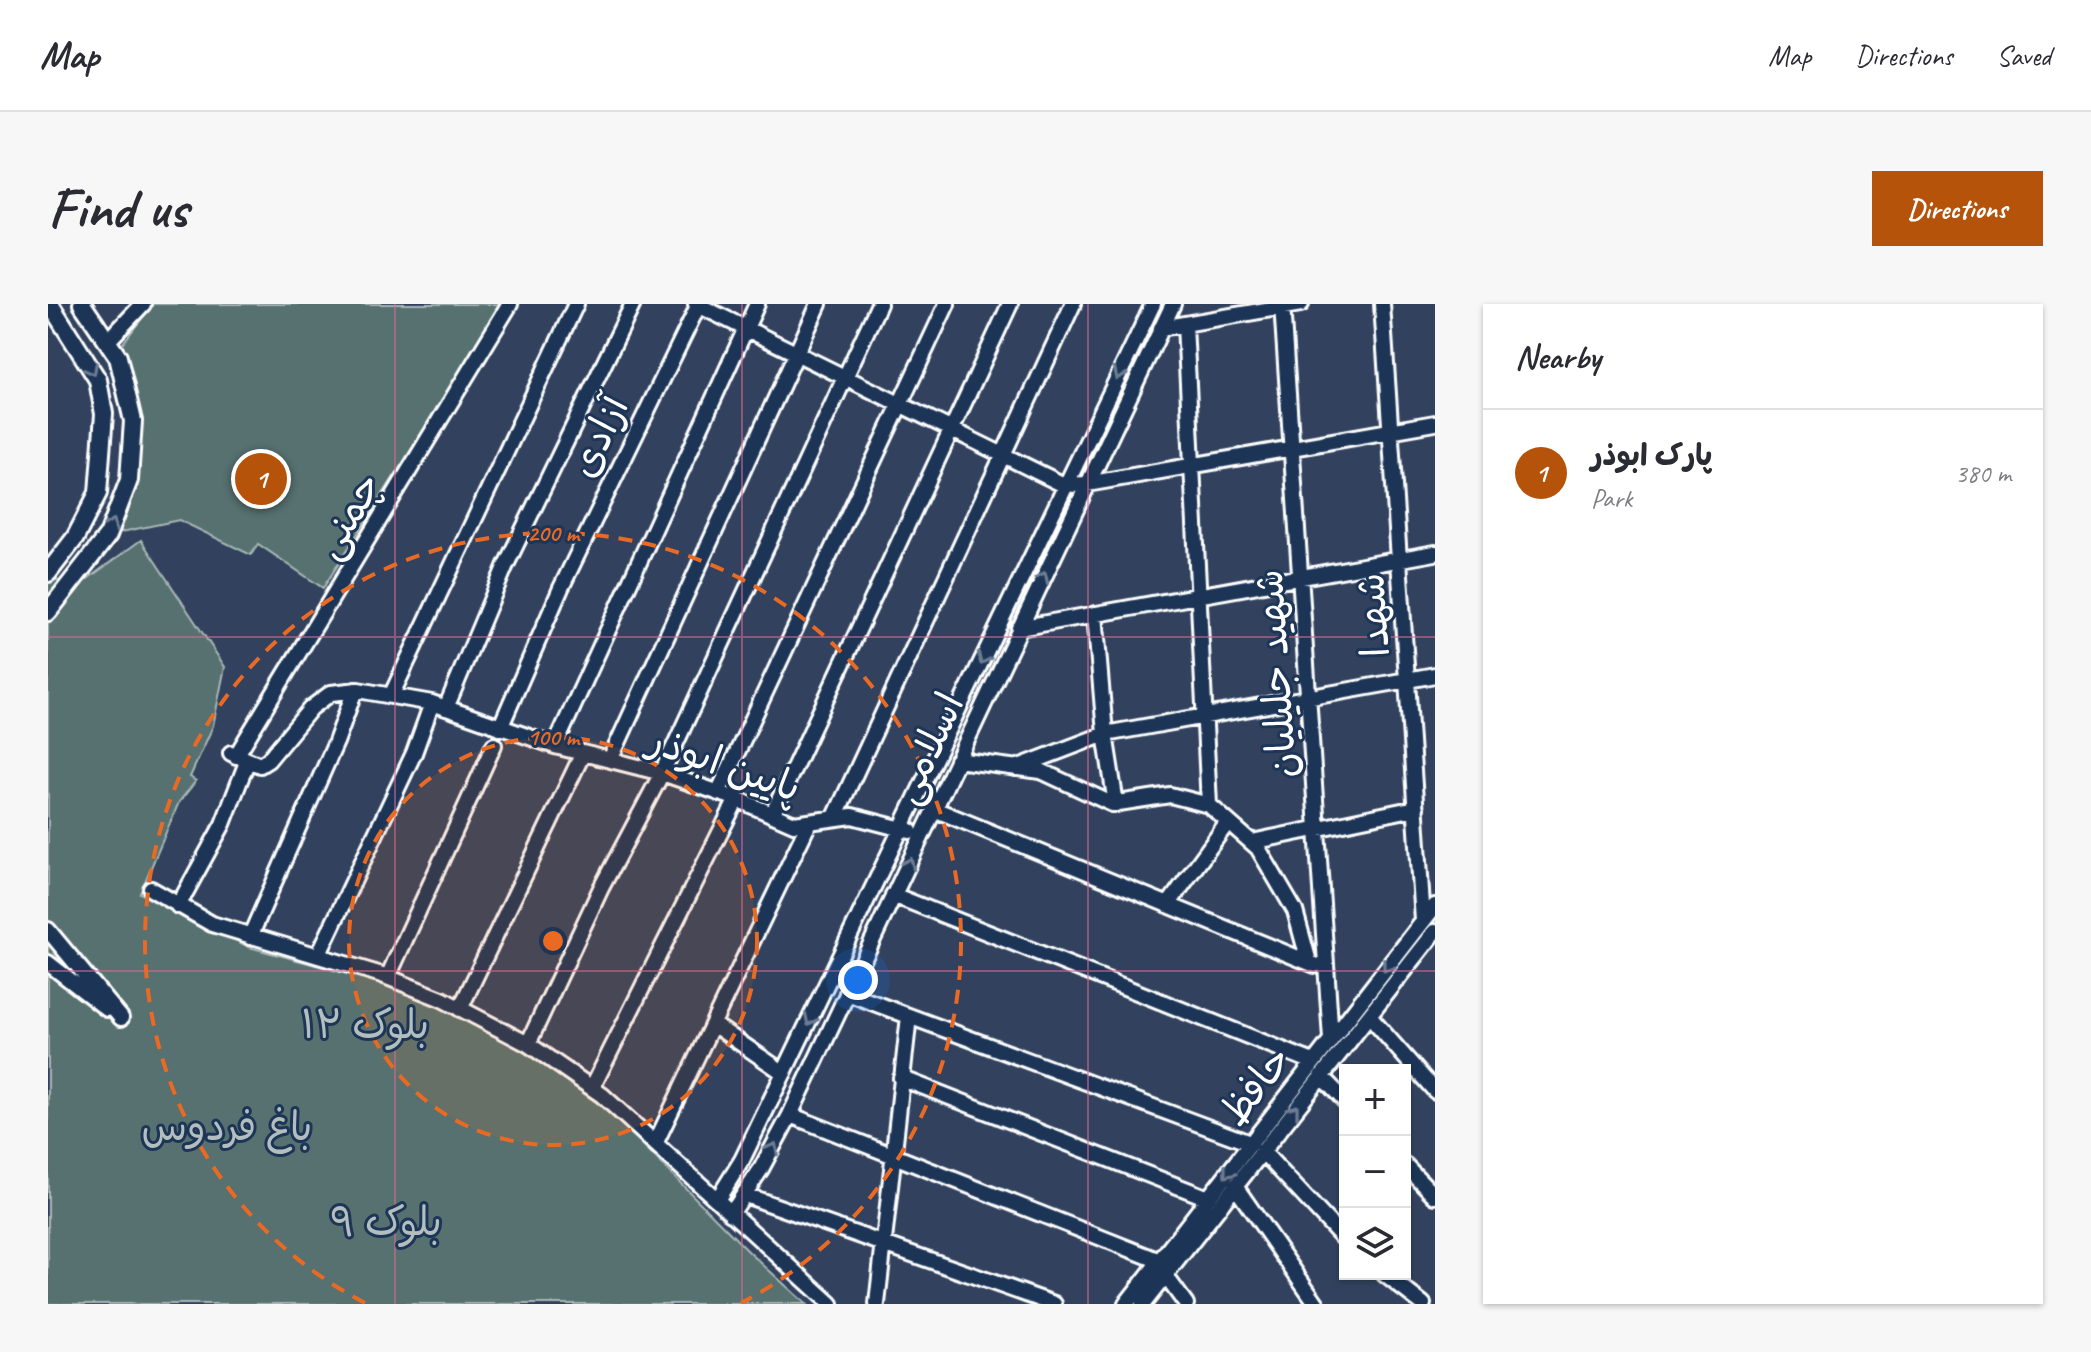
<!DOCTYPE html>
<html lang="en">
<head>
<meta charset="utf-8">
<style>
	:root { --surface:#fff; --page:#f7f7f7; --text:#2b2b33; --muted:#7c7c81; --line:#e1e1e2; --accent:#b45309 }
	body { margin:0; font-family:Caveat,"Playpen Sans Arabic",sans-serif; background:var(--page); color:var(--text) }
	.controls { position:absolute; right:24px; bottom:24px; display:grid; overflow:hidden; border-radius:0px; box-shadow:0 2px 6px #0004 }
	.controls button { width:72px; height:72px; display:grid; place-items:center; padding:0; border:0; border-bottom:2px solid var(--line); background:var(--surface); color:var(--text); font:40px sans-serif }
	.you { position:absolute; left:810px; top:676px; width:28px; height:28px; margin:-20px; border:6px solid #fff; border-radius:50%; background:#1a73e8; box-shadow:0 0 0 12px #1a73e833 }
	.badge { display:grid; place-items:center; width:52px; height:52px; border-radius:50%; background:var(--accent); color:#fff; font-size:26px; font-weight:700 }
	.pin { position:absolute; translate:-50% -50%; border:4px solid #fff; box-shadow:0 2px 8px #0006 }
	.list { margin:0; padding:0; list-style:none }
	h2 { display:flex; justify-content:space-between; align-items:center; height:104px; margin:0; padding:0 32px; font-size:34px }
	h2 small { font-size:26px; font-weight:400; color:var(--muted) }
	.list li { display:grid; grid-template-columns:52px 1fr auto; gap:24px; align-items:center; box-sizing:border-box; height:128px; padding:0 32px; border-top:2px solid var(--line) }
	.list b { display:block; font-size:30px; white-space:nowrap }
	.list p { margin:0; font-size:26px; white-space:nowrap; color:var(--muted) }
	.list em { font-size:26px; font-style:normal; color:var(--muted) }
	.icon { flex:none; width:44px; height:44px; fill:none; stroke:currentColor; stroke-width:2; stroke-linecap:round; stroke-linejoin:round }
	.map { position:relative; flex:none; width:1387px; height:1000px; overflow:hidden; border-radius:0px }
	header { display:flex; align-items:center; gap:48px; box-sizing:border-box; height:112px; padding:0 40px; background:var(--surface); border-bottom:2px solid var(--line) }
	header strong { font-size:38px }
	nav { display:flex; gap:44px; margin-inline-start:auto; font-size:28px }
	.intro { display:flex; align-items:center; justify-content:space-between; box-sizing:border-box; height:192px; padding:0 48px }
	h1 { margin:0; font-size:56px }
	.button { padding:20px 36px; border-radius:0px; background:var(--accent); color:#fff; font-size:28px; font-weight:700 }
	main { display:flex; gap:48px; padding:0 48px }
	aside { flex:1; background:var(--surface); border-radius:0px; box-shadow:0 2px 6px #0004 }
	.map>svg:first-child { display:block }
	.green { fill:#56716f; stroke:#aab8b7; stroke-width:2 }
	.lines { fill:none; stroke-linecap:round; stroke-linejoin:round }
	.minor-casing { stroke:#fff; stroke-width:20 }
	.major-casing { stroke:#fff; stroke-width:22 }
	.minor { stroke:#1d3557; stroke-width:14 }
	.major { stroke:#1d3557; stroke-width:16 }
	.oneway { stroke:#6c7c92 }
	.grid { fill:none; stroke:#d76994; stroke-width:2; stroke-opacity:0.55 }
	.ring { fill:none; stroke:#ea6a24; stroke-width:4; stroke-dasharray:14 10 }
	.labels { text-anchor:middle; stroke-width:6; stroke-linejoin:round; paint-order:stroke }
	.street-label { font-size:40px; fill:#fff; stroke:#1d3557 }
	.park-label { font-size:40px; fill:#b3bfbe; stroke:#1d3557 }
	.centre { fill:#ea6a24; stroke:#1d3557; stroke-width:4 }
	.ring-label { font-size:24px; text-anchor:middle; font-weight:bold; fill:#ea6a24; stroke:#1d3557; stroke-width:6; stroke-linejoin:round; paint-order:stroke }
</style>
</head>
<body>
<header>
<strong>Map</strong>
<nav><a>Map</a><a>Directions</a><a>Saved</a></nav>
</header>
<div class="intro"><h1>Find us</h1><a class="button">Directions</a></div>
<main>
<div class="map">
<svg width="1387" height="1000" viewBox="0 0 1387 1000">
	<rect width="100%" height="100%" fill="#32425e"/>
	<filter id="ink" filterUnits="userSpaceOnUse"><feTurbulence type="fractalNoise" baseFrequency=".0125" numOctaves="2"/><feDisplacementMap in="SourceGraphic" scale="16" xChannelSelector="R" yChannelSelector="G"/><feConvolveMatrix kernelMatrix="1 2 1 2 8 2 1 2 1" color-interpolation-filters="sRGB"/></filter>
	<g filter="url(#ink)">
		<path class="green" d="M105 0H456L275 284 210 240 203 251 131 216 69 229 91 135 72 43Z
			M93 236 177 363 165 422 142 473 148 477 131 498 92 589 201 643 353 684 418 714 482 752 561 807 702 949 758 1000H0V269L23 287Z"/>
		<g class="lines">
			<g class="minor-casing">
				<path id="minor" d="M648 0 1016 181 1039 180 1387 119
					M1234 0 1283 735
					M1334 0 1375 617
					M1137 20 1161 501 1210 544 1247 607 1261 658
					M1113 24 1253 0
					M59 38 95 0
					M1047 310 1057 430 1068 500
					M971 324 1387 249
					M343 392 528 0
					M398 404 457 263 585 0
					M452 424 513 284 651 0
					M507 442 709 0
					M183 449 212 461 220 456 263 404 283 389 310 386 384 399 507 442 614 469 689 495 746 520 804 512 862 527
					M188 452 462 0
					M563 454 771 0
					M909 456 993 467 1064 500 1122 491 1161 501
					M968 464 1057 430 1387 371
					M670 489 899 0
					M886 505 1267 661
					M724 511 962 0
					M787 513 1025 0
					M1204 538 1368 504
					M103 585 164 620 334 671 394 695 480 740 554 791 783 1000
					M845 591 1265 758
					M1120 601 1180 518
					M130 602 175 520 199 458
					M0 626 73 714
					M202 633 288 438 307 386
					M270 652 366 449 384 399
					M0 659 59 705
					M340 673 446 441
					M799 689 1202 839
					M412 705 535 449
					M1321 712 1387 787
					M665 720 736 769
					M480 740 553 584 614 469 831 0
					M1273 772 1297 797
					M853 774 1160 894
					M544 784 689 495
					M742 811 1117 959
					M608 838 760 521
					M1214 847 1297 936
					M1357 861 1387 892
					M1187 882 1269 1000
					M697 891 1006 1000
					M669 896 694 856 1105 0
					M683 910 713 865 742 811 1125 0
					M1336 970 1375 1000
					M1117 971 1138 1000
					M829 1000 861 712
					M1078 1000 1387 602
					M1095 1000 1387 628"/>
			</g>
			<g class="major-casing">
				<path id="major" d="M0 269 27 234 50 189 56 110 50 76 2 0
					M0 308 60 231 81 176 85 117 70 53 34 0"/>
			</g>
			<use href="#minor" class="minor"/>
			<use href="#major" class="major"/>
		</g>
		<defs><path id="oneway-chevron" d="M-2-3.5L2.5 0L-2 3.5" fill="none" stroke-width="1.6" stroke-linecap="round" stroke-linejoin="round" transform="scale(2)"/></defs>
		<g class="oneway">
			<use href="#oneway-chevron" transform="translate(44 66) rotate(62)"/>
			<use href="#oneway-chevron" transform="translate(1071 70) rotate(116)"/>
			<use href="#oneway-chevron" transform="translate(64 220) rotate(-67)"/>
			<use href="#oneway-chevron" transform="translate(995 273) rotate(-65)"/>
			<use href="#oneway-chevron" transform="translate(935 355) rotate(115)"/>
			<use href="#oneway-chevron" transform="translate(861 559) rotate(-65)"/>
			<use href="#oneway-chevron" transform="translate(1339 663) rotate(128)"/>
			<use href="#oneway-chevron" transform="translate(762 716) rotate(116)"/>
			<use href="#oneway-chevron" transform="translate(1246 806) rotate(-52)"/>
			<use href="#oneway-chevron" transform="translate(725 844) rotate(-62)"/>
			<use href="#oneway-chevron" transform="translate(1180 869) rotate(128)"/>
		</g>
	</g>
	<path class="grid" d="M347 0V1000M694 0V1000M1040 0V1000M0 333H1387M0 667H1387"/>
	<circle cx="505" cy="637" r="204" fill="#ea6a24" fill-opacity=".12"/>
	<g class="ring">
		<circle cx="505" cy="637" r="204"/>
		<path d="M317 999A408 408 0 1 1 693 999"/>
	</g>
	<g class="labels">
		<g class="street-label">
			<text transform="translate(550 132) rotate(-64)" y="14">آزادی</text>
			<text transform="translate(299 211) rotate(-59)" y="14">چمنی</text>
			<text transform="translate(1324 311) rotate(-94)" y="14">شهدا</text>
			<text transform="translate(1227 370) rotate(-94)" y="14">شهید جلیلیان</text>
			<text transform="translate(879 444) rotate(-65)" y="14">اسلامی</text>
			<text transform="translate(677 459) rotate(19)" y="14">پایین ابوذر</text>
			<text transform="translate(1207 781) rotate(-52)" y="14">حافظ</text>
		</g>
		<g class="park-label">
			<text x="317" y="734">بلوک ۱۲</text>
			<text x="179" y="836">باغ فردوس</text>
			<text x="338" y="931">بلوک ۹</text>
		</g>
	</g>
	<circle cx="505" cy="637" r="12" class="centre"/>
	<g class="ring-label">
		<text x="505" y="237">200 m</text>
		<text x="505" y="441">100 m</text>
	</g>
</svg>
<div class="controls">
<button>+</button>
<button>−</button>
<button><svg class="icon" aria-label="layers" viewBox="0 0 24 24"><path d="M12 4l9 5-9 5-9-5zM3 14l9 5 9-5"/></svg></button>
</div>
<div class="you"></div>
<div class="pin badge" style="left:213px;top:175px">1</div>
</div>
<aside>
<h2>Nearby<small></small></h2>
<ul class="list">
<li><span class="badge">1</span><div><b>پارک ابوذر</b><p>Park</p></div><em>380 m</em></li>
</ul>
</aside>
</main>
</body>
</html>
